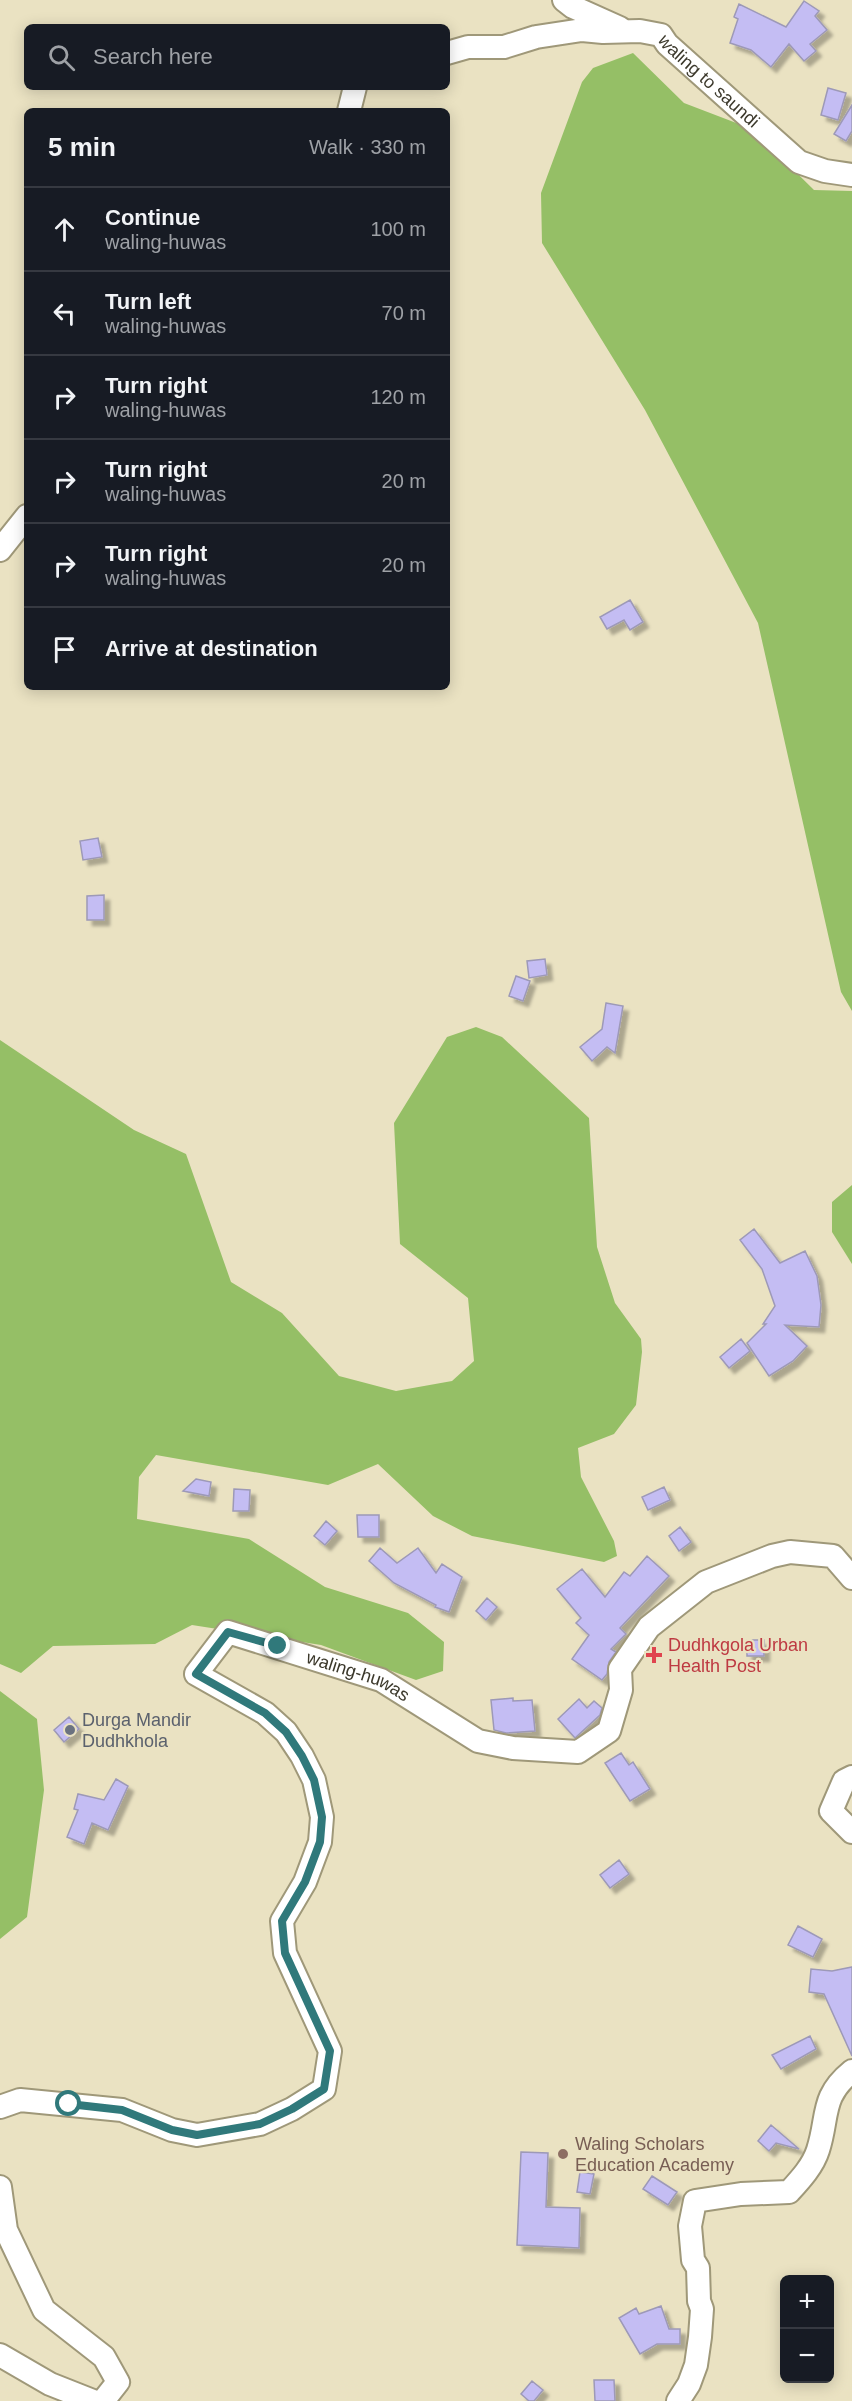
<!DOCTYPE html>
<html lang="en">
<head>
<meta charset="utf-8">
<style>
	:root { --surface:#171b24; --page:#242831; --text:#f1f3f6; --muted:#9ea1a6; --line:#363941 }
	body { margin:0; font-family:Helvetica,sans-serif; background:var(--page); color:var(--text) }
	.controls { position:absolute; right:18px; bottom:18px; display:grid; overflow:hidden; border-radius:9px; box-shadow:0 3px 15px #0003 }
	.controls button { width:54px; height:54px; display:grid; place-items:center; padding:0; border:0; border-bottom:2px solid var(--line); background:var(--surface); color:var(--text); font:30px sans-serif }
	.stop { position:absolute; width:18px; height:18px; margin:-14px; border:4px solid #30797b; border-radius:50%; background:#fff }
	.stop.end { background:#30797b; border-color:#fff; box-shadow:0 2px 6px #0008 }
	.list { margin:0; padding:0; list-style:none }
	h2 { display:flex; justify-content:space-between; align-items:center; height:78px; margin:0; padding:0 24px; font-size:26px }
	h2 small { font-size:20px; font-weight:400; color:var(--muted) }
	.list li { display:grid; grid-template-columns:39px 1fr auto; gap:18px; align-items:center; box-sizing:border-box; height:84px; padding:0 24px; border-top:2px solid var(--line) }
	.list b { display:block; font-size:22px; white-space:nowrap }
	.list p { margin:0; font-size:20px; white-space:nowrap; color:var(--muted) }
	.list em { font-size:20px; font-style:normal; color:var(--muted) }
	.icon { flex:none; width:33px; height:33px; fill:none; stroke:currentColor; stroke-width:2; stroke-linecap:round; stroke-linejoin:round }
	.map { position:relative; flex:none; width:852px; height:2401px; overflow:hidden }
	.search { position:absolute; background:var(--surface); box-shadow:0 3px 15px #0003; left:24px; top:24px; width:426px; height:66px; display:flex; align-items:center; gap:15px; box-sizing:border-box; padding:0 21px; border-radius:9px; color:var(--muted); font-size:22px }
	.panel { position:absolute; background:var(--surface); box-shadow:0 3px 15px #0003; left:24px; top:108px; width:426px; height:582px; border-radius:9px }
	.map>svg:first-child { display:block }
	.forest { fill:#95bf66 }
	.building { fill:#c4bdf3; stroke:#9d99b7; stroke-width:1.5; filter:url(#shadow) }
	.lines { fill:none; stroke-linecap:round; stroke-linejoin:round }
	.minor-casing { stroke:#9f9879; stroke-width:26 }
	.minor { stroke:#fff; stroke-width:22 }
	.route { stroke:#30797b; stroke-width:8 }
	.health-dot { fill:#e0444e; stroke:#eae2c2; stroke-width:2 }
	.worship-dot { fill:#6b7280; stroke:#eae2c2; stroke-width:2 }
	.education-dot { fill:#8d6e63; stroke:#eae2c2; stroke-width:2 }
	.labels { text-anchor:middle; stroke-width:4.5; stroke-linejoin:round; paint-order:stroke }
	.street-label { font-size:18px; fill:#3c392c; stroke:#eae2c2 }
	.health-label { font-size:18px; fill:#be3a42; stroke:#eae2c2; text-anchor:start }
	.worship-label { font-size:18px; fill:#5b616d; stroke:#eae2c2; text-anchor:start }
	.education-label { font-size:18px; fill:#785e54; stroke:#eae2c2; text-anchor:start }
</style>
</head>
<body>
<div class="map">
<svg width="852" height="2401" viewBox="0 0 852 2401">
	<defs>
		<filter id="shadow"><feDropShadow dx="5.5" dy="5.5" stdDeviation="1.5" flood-color="#0004"/></filter>
	</defs>
	<rect width="100%" height="100%" fill="#eae2c2"/>
	<path class="forest" d="M633 53 684 103 752 129 814 190 852 191V1011L841 992 758 623 645 410 542 243 541 193 582 82 593 68Z
		M476 1027 502 1037 589 1118 597 1247 615 1303 641 1339 642 1352 636 1405 614 1434 578 1448 581 1477 614 1541 617 1556 604 1562 472 1536 433 1516 378 1464 328 1485 156 1455 139 1477 137 1519 249 1539 325 1587 408 1613 444 1642 443 1671 416 1680 321 1645 192 1625 155 1644 53 1646 21 1673 0 1664V1040L134 1130 186 1154 231 1282 282 1313 339 1376 396 1391 452 1381 474 1361 468 1298 400 1244 394 1123 447 1037Z
		M852 1185V1264L832 1232V1202Z
		M0 1691 37 1719 44 1790 27 1917 0 1939Z"/>
	<path class="building" d="M804 1 819 11 815 16 827 30 810 44 816 51 804 61 789 44 771 67 751 50 730 43 738 19 734 17 739 4 786 27Z
		M828 88 846 93 838 120 821 115Z
		M852 105V131L846 141 834 134Z
		M630 600 643 622 630 630 624 620 607 629 600 617Z
		M98 838 102 857 83 860 80 841Z
		M104 895V920H87V896Z
		M545 959 547 975 529 978 527 961Z
		M516 976 530 981 523 1001 509 996Z
		M606 1003 623 1006 615 1053 607 1047 592 1061 580 1047 602 1029Z
		M754 1229 780 1263 805 1251 817 1276 821 1305 819 1327 785 1325 807 1346 793 1361 769 1376 747 1343 766 1324H763L775 1306 762 1269 740 1240Z
		M741 1339 750 1351 729 1368 720 1357Z
		M196 1479 211 1482 209 1496 183 1491Z
		M664 1487 670 1500 648 1510 642 1497Z
		M234 1489 250 1490 249 1511H233Z
		M357 1515H379V1537H358Z
		M326 1521 337 1531 325 1545 314 1536Z
		M680 1527 691 1542 679 1551 669 1536Z
		M380 1548 397 1563 418 1548 436 1573 442 1564 462 1577 449 1612 435 1607 436 1605 394 1583 369 1561Z
		M647 1556 669 1576 620 1628 626 1634 611 1649 616 1652 609 1662 607 1674 602 1680 572 1659 589 1635 576 1623 581 1618 557 1589 582 1569 605 1597 624 1572 630 1576Z
		M487 1598 497 1607 486 1620 476 1611Z
		M747 1640H764V1656H747Z
		M513 1698V1701L532 1700 535 1731 506 1733 494 1730 491 1700Z
		M579 1699 587 1708 594 1701 602 1708 600 1715 575 1738 558 1719Z
		M69 1717 79 1729 64 1742 54 1730Z
		M621 1753 629 1765 633 1762 650 1789 630 1801 605 1763Z
		M116 1779 128 1786 108 1830 92 1823 84 1844 67 1837 78 1810 74 1809 78 1794 104 1800Z
		M619 1860 629 1874 610 1888 600 1875Z
		M798 1926 822 1939 813 1957 788 1945Z
		M852 1967V2056L824 1994 809 1992 811 1969 832 1971Z
		M810 2036 816 2049 781 2069 772 2055Z
		M771 2125 799 2149 776 2143 769 2151 758 2141Z
		M521 2152 548 2153 546 2207 580 2208 579 2248 517 2245Z
		M580 2172 594 2174 590 2194 577 2192Z
		M652 2176 677 2192 668 2205 643 2189Z
		M661 2306 669 2329H680V2344H657L640 2354 619 2318 636 2308 639 2314Z
		M594 2380H614L615 2401H595Z
		M532 2381 543 2390 534 2401H529L521 2394Z"/>
	<g class="lines">
		<g class="minor-casing">
			<g id="minor">
				<path d="M564 0 573 7 620 28"/>
				<path id="s1" d="M447 53 468 47H504L536 37 582 30 603 32 640 31 661 35 667 44 799 162 825 171 852 175"/>
				<path d="M349 111 355 87"/>
				<path d="M0 550 27 516"/>
				<path d="M852 1777 844 1781 831 1811 852 1832"/>
				<path id="s2" d="M0 2107 20 2100 122 2110 172 2130 197 2135 260 2124 292 2109 324 2089 330 2051 285 1953 282 1921 305 1882 320 1842 322 1817 314 1780 302 1756 286 1732 265 1713 196 1674 228 1632 381 1680 478 1741 513 1748 578 1752 609 1731 621 1690 620 1669 649 1627 706 1582 772 1556 790 1552 833 1556 852 1578"/>
				<path d="M0 2187 6 2230 44 2310 104 2357 118 2382 103 2401"/>
				<path d="M0 2355 50 2384 93 2401"/>
				<path d="M678 2401 689 2384 696 2365 700 2337 702 2309 699 2301 698 2268 693 2260 690 2226 695 2201 741 2194 789 2192C800 2180 813 2166 818 2150 829 2116 820 2097 852 2071"/>
			</g>
		</g>
		<use href="#minor" class="minor"/>
	</g>
	<g class="lines">
		<path class="route" d="M69 2104 122 2110 172 2130 197 2135 260 2124 292 2109 324 2089 330 2051 285 1953 282 1921 305 1882 320 1842 322 1817 314 1780 302 1756 286 1732 265 1713 196 1674 228 1632 278 1646"/>
	</g>
	<path class="health-dot" d="M651 1646h6v6h6v6h-6v6h-6v-6h-6v-6h6z"/>
	<circle class="worship-dot" cx="70" cy="1730" r="6"/>
	<circle class="education-dot" cx="563" cy="2154" r="6"/>
	<g class="labels">
		<g class="street-label">
			<text dy="6" stroke="none"><textPath href="#s1" startOffset="284">waling to saundi</textPath></text>
			<text dy="6" stroke="none"><textPath href="#s2" startOffset="1023">waling-huwas</textPath></text>
		</g>
		<g class="health-label">
			<text x="668" y="1651">Dudhkgola Urban<tspan x="668" dy="21">Health Post</tspan></text>
		</g>
		<g class="worship-label">
			<text x="82" y="1726">Durga Mandir<tspan x="82" dy="21">Dudhkhola</tspan></text>
		</g>
		<g class="education-label">
			<text x="575" y="2150">Waling Scholars<tspan x="575" dy="21">Education Academy</tspan></text>
		</g>
	</g>
</svg>
<div class="controls">
<button>+</button>
<button>−</button>
</div>
<div class="stop" style="left:69px;top:2104px"></div>
<div class="stop end" style="left:278px;top:1646px"></div>
<div class="search"><svg class="icon" aria-label="search" viewBox="0 0 24 24"><circle cx="10" cy="10" r="6"/><path d="M15 15l6 6"/></svg>Search here</div>
<section class="panel">
<h2>5 min<small>Walk · 330 m</small></h2>
<ul class="list">
<li><svg class="icon" aria-label="ahead" viewBox="0 0 24 24"><path d="M12 20V5M6 11l6-6 6 6"/></svg><div><b>Continue</b><p>waling-huwas</p></div><em>100 m</em></li>
<li><svg class="icon" aria-label="left" viewBox="0 0 24 24"><path d="M17 20v-9H6M10 6l-5 5 5 5"/></svg><div><b>Turn left</b><p>waling-huwas</p></div><em>70 m</em></li>
<li><svg class="icon" aria-label="right" viewBox="0 0 24 24"><path d="M7 20v-9h11M14 6l5 5-5 5"/></svg><div><b>Turn right</b><p>waling-huwas</p></div><em>120 m</em></li>
<li><svg class="icon" aria-label="right" viewBox="0 0 24 24"><path d="M7 20v-9h11M14 6l5 5-5 5"/></svg><div><b>Turn right</b><p>waling-huwas</p></div><em>20 m</em></li>
<li><svg class="icon" aria-label="right" viewBox="0 0 24 24"><path d="M7 20v-9h11M14 6l5 5-5 5"/></svg><div><b>Turn right</b><p>waling-huwas</p></div><em>20 m</em></li>
<li><svg class="icon" aria-label="arrive" viewBox="0 0 24 24"><path d="M6 21V4h12l-3 4 3 4H6"/></svg><div><b>Arrive at destination</b></div></li>
</ul>
</section>
</div>
</body>
</html>
